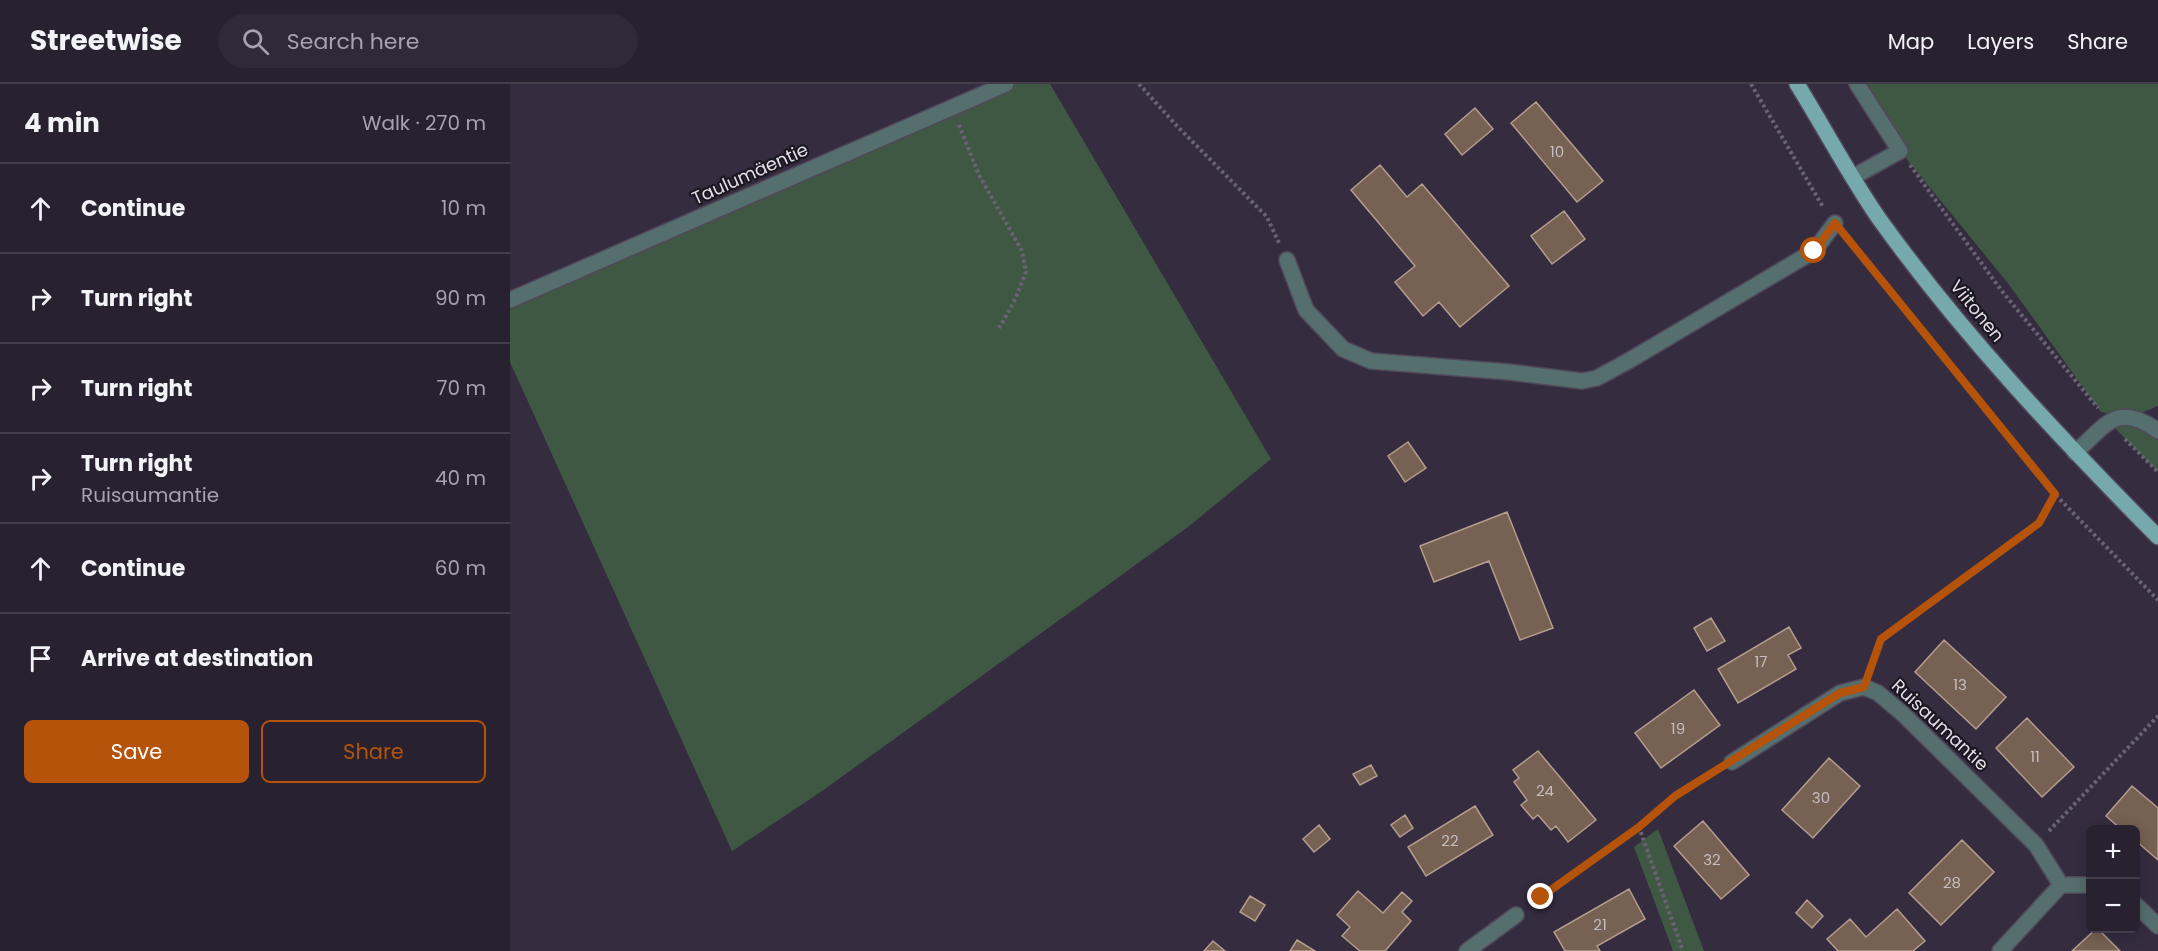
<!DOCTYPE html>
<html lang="en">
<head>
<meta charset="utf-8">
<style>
	:root { --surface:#282130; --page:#302938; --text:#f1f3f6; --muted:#a5a3ab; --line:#443e4c; --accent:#b45309 }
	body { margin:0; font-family:Poppins,sans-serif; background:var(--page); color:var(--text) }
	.controls { position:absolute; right:18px; bottom:18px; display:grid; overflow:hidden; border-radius:9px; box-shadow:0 3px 15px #0003 }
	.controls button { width:54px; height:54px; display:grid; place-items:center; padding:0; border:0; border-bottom:2px solid var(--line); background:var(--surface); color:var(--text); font:30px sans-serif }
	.stop { position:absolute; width:18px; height:18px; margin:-14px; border:4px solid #b45309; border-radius:50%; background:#fff }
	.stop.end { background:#b45309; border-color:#fff; box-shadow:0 2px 6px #0008 }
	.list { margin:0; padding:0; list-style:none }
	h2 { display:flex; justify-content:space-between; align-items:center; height:78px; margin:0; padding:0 24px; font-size:26px }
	h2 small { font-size:20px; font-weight:400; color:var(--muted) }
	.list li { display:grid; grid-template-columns:39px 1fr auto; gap:18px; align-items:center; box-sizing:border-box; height:90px; padding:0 24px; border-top:2px solid var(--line) }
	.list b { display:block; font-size:22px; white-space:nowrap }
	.list p { margin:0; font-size:20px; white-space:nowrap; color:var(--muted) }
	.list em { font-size:20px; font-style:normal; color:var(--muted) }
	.actions { display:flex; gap:12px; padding:18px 24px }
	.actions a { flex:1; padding:14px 0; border:2px solid var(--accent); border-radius:9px; text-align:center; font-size:21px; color:var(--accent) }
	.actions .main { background:var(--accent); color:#fff }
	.icon { flex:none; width:33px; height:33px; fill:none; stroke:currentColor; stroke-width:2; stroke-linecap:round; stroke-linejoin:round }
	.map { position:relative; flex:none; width:1648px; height:867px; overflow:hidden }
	header { display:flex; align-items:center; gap:36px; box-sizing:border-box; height:84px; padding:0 30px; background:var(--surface); border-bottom:2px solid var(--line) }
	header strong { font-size:28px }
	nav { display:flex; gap:33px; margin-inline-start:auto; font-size:21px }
	.search { width:420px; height:54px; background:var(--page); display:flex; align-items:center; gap:15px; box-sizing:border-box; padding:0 21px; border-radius:33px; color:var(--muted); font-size:22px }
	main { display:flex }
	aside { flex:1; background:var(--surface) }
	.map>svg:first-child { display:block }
	.green { fill:#3f5844 }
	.building { fill:#766152; stroke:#b49d8d; stroke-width:1.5 }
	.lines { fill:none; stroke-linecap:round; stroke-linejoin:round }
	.minor-casing { stroke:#51485b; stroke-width:18 }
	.major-casing { stroke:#51485b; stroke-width:18 }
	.path { stroke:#6a6374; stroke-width:4; stroke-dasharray:3 3; stroke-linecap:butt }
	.minor { stroke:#556e6e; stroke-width:15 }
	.major { stroke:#76a9ab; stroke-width:15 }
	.route { stroke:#b45309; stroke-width:8 }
	.labels { text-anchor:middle; stroke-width:4.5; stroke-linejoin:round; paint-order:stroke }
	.number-label { font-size:15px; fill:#c6bdc2 }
	.street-label { font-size:18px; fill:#e1dce8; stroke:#1b1720 }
</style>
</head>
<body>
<header>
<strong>Streetwise</strong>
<div class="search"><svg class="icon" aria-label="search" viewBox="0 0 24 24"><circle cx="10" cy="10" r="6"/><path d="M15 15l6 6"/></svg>Search here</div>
<nav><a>Map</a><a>Layers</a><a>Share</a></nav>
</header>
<main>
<aside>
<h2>4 min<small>Walk · 270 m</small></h2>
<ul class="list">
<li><svg class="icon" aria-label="ahead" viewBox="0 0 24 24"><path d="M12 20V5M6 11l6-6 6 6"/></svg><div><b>Continue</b></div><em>10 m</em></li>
<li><svg class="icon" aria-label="right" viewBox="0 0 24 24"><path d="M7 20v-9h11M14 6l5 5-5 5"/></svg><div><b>Turn right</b></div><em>90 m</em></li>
<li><svg class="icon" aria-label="right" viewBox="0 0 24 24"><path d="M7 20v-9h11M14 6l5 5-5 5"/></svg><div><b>Turn right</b></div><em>70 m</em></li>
<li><svg class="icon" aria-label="right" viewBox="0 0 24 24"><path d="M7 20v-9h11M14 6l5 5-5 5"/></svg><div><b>Turn right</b><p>Ruisaumantie</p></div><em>40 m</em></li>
<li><svg class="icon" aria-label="ahead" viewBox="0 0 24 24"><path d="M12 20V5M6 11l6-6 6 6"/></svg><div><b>Continue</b></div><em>60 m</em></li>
<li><svg class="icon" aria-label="arrive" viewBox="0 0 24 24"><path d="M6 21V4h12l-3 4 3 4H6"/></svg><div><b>Arrive at destination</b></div></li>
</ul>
<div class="actions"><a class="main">Save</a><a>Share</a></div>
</aside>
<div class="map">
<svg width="1648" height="867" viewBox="0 0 1648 867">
	<rect width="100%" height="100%" fill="#352c40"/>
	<path class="green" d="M496 0H540L761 375 678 443 315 705 222 767 0 278V216Z
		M1347 0H1648V322L1624 332 1648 347V388L1599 338 1611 332 1591 328 1497 198 1390 67Z
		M1148 745 1194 867H1163L1124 763Z"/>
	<path class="building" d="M1026 18 1093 97 1067 118 1001 39Z
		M965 24 983 45 952 71 935 50Z
		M870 81 897 113 912 100 999 202 950 243 929 218 913 232 885 198 905 182 841 106Z
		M1054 127 1075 155 1042 180 1021 152Z
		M898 358 916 384 895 398 878 372Z
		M997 428 1043 544 1010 556 979 477 924 498 910 462Z
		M1201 534 1215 557 1197 567 1184 544Z
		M1279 543 1291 564 1278 571 1286 585 1228 619 1208 585Z
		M1434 556 1496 613 1466 645 1405 588Z
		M1184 606 1210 641 1151 684 1125 649Z
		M1517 634 1564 683 1532 713 1486 664Z
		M1028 667 1086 736 1058 758 1046 742 1041 746 1028 731 1023 735 1011 721 1017 716 1004 698 1009 694 1003 686Z
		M1319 674 1350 702 1303 754 1272 726Z
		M861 681 867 692 850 701 843 690Z
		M1622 702 1648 724V776L1626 757V746H1612L1596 732Z
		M965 722 983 751 916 792 898 763Z
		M895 731 903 744 890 753 881 741Z
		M1193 737 1239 791 1211 815 1164 762Z
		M809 741 820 755 804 768 793 755Z
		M1452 756 1484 788 1431 841 1399 809Z
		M1119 805 1135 835 1087 862 1090 867H1055L1044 848Z
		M848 807 873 829 892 808 902 817 892 828 901 837 875 867H850L832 852 840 843 827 831Z
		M740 812 755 821 745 837 730 828Z
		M1297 816 1313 832 1302 844 1286 829Z
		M1387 825 1415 857 1403 867H1328L1317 855 1340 835 1356 853Z
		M1587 844 1610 867H1562Z
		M787 856 805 867H780Z
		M703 857 715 867H694Z"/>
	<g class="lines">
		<g class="minor-casing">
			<path id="minor" d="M1343 93 1390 67 1347 0
				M777 176 796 226 833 265 861 277 999 288 1072 297 1087 294 1120 276 1304 167 1325 139
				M0 216 496 0
				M1565 369C1596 341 1607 317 1648 347
				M1222 678 1330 609 1354 603 1368 609 1394 631 1526 761 1551 801
				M1626 821 1648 842
				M957 867 1006 831
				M1490 867 1551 801H1580"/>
		</g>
		<g class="major-casing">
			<path id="major" d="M1287 0C1315 45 1340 93 1370 136 1452 250 1549 353 1648 453"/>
		</g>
		<path class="path" d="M629 0 666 41 757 133 769 159
			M1241 0 1313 123
			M449 41 469 91 512 167 516 188 504 218 489 244
			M1400 81 1491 206 1588 324
			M1338 155 1532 397 1648 516
			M1615 355 1648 388
			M1360 586 1371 555 1529 439 1545 410
			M1129 743 1165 712 1206 688
			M1539 747 1648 632
			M1021 820 1129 743 1173 867"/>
		<use href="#minor" class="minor"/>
		<use href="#major" class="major"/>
	</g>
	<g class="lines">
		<path class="route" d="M1031 813 1129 743 1165 712 1330 609 1354 603 1371 555 1529 439 1545 410 1325 139 1304 167"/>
	</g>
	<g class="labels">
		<g class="number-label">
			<text x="1047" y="73">10</text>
			<text x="1251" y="583">17</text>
			<text x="1450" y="606">13</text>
			<text x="1168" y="650">19</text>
			<text x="1525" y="678">11</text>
			<text x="1035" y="712">24</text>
			<text x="1311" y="719">30</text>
			<text x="940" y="762">22</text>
			<text x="1202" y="781">32</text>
			<text x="1442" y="804">28</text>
			<text x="1090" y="846">21</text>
		</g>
		<g class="street-label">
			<text transform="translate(240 90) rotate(-24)" y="6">Taulumäentie</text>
			<text transform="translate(1467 227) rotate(51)" y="6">Viitonen</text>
			<text transform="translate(1430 641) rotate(43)" y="6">Ruisaumantie</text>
		</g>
	</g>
</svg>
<div class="controls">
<button>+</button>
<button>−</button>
</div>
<div class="stop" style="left:1304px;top:167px"></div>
<div class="stop end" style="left:1031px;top:813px"></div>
</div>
</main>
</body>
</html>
